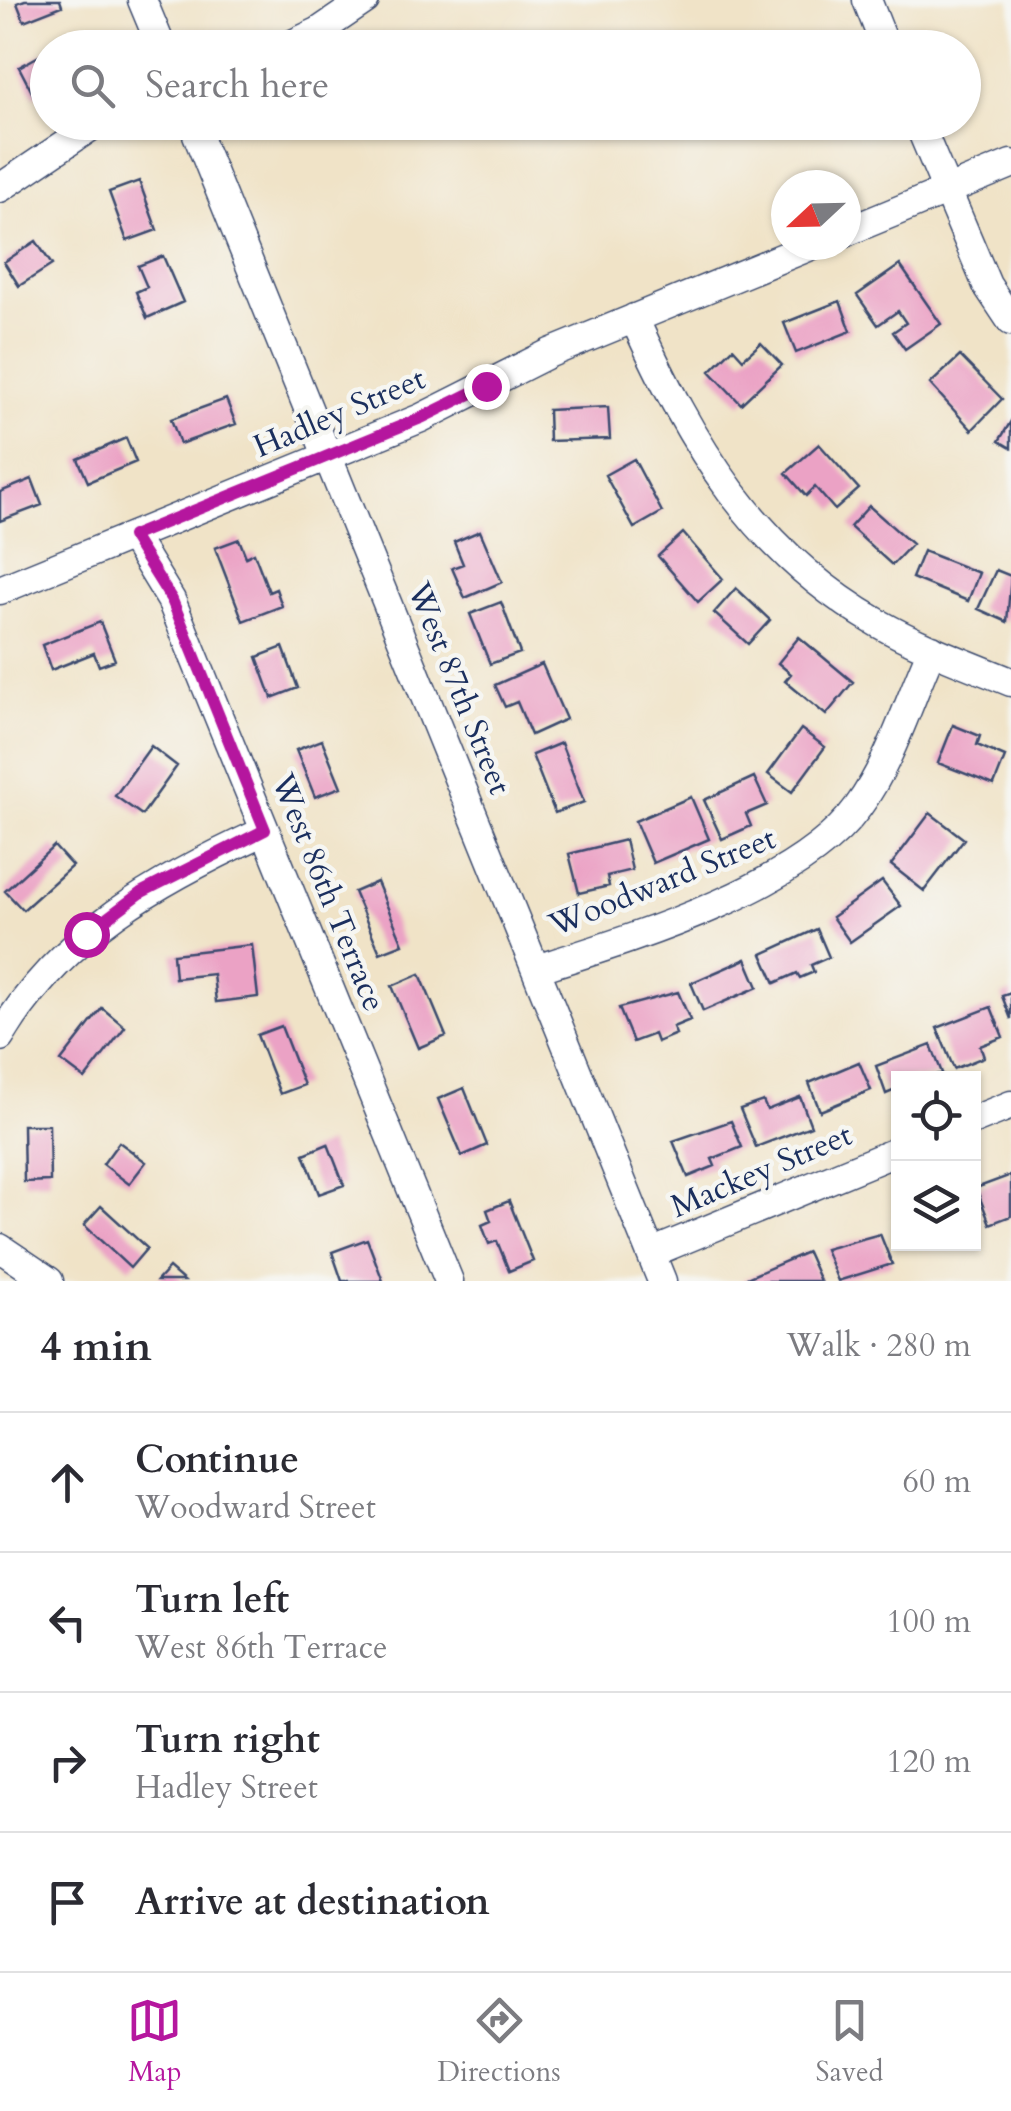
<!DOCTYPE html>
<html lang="en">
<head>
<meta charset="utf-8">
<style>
	:root { --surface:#fff; --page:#f7f7f7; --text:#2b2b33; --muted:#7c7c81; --line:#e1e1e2; --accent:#b5179e }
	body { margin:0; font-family:Cardo,serif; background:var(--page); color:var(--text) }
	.controls { position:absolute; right:30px; bottom:30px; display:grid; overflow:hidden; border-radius:0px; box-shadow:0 2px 8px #0004 }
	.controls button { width:90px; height:90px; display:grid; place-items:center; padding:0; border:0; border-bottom:2px solid var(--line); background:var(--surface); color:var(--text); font:50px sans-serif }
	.compass { position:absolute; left:771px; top:170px; width:90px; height:90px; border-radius:50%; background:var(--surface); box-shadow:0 2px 8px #0004; rotate:248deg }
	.stop { position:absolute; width:30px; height:30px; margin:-22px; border:8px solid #b5179e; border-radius:50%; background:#fff }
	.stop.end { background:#b5179e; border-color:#fff; box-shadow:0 2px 10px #0008 }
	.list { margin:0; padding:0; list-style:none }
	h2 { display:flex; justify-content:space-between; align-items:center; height:130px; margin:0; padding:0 40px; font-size:42px }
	h2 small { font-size:32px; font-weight:400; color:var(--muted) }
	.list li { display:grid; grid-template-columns:65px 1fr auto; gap:30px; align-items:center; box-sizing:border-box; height:140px; padding:0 40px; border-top:2px solid var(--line) }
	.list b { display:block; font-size:38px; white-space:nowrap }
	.list p { margin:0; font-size:32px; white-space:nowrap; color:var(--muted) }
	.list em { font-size:32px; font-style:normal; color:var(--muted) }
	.icon { flex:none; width:55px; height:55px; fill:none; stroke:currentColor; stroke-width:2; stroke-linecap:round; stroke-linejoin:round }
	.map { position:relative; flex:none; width:1011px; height:1281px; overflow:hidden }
	.search { position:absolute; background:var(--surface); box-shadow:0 2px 8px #0004; left:30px; right:30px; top:30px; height:110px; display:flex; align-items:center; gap:25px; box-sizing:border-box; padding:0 35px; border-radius:55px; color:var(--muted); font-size:38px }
	.sheet { height:690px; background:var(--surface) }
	nav { display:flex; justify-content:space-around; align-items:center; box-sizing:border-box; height:140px; border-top:2px solid var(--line); background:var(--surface); font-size:28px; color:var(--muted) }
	nav a { display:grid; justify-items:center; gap:5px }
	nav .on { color:var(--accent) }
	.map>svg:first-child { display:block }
	.building { fill:#eba2c5 }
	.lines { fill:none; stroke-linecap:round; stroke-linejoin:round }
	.minor-casing { stroke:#3b4a6e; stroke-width:31 }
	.minor { stroke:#fff; stroke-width:28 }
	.route { stroke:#b5179e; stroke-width:12 }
	.labels { text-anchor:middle; stroke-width:9; stroke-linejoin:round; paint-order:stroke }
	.street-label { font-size:32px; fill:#1b2f5e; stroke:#f6f6f2 }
</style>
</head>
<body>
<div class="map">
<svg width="1011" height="1281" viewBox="0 0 1011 1281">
	<rect width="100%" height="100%" fill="#f6f6f2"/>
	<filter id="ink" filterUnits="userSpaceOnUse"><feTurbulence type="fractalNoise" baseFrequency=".01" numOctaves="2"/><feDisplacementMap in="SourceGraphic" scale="20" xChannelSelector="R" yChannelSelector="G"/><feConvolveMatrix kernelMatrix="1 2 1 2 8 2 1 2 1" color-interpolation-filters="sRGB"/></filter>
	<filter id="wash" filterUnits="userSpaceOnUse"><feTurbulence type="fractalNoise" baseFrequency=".0048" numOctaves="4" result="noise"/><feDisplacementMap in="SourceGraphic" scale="40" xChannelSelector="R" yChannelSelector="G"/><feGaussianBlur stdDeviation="2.25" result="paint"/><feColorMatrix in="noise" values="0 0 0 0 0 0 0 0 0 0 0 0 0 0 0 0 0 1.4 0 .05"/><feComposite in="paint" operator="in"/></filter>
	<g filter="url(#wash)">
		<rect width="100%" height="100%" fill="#f0e3c7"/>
		<g id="blocks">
			<path class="building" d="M25 0H60L62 6 24 21 17 3Z
				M48 51V88L34 96 19 67Z
				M139 181 157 230 127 241 109 192Z
				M36 241 52 265 19 286 4 262Z
				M163 256 183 302 147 318 136 292 147 287 138 266Z
				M900 265 941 324 905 349 893 332 906 323 898 311 878 325 857 295Z
				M840 301 851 331 796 353 784 323Z
				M761 343 782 365 741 404 710 371 733 348 743 359Z
				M960 356 1002 399 972 430 930 384Z
				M226 399 236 424 180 444 171 419Z
				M608 407 610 439 549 441 548 410Z
				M1011 421V448L999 441Z
				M126 438 136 462 88 482 78 459Z
				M819 444 859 489 835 510 815 487 806 496 786 473Z
				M634 459 662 512 634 528 605 475Z
				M32 479 42 505 0 521V492Z
				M869 506 912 544 892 565 850 527Z
				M480 531 502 582 465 598 452 568 463 564 454 542Z
				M683 533 723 579 698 602 658 556Z
				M239 539 246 557 254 553 269 592 276 589 282 606 243 621 215 548Z
				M923 551 979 573 968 601 912 578Z
				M996 570 1011 576 1007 622 978 609Z
				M736 588 770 620 748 644 714 613Z
				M501 602 520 653 490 664 470 614Z
				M100 622 115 660 99 666 94 653 51 670 42 645Z
				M799 637 853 682 826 715 785 681 791 674 778 663Z
				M283 647 298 688 272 698 257 657Z
				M542 664 566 719 531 735 517 702 505 707 495 685Z
				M953 725 980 736 977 745 1005 757 994 785 938 763Z
				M801 729 825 747 792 792 768 774Z
				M322 740 341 787 315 797 296 750Z
				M561 743 584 802 555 813 532 755Z
				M151 746 177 766 142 815 115 796Z
				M754 777 767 805 746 814 751 826 722 839 704 800Z
				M691 797 709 839 653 863 635 821Z
				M930 813 964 839 924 891 891 865Z
				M625 840 632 870 607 876 609 886 579 893 569 854Z
				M54 846 72 866 23 910 5 891Z
				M882 881 901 906 850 942 832 917Z
				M377 882 403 944 380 953 354 892Z
				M817 929 829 957 811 965 814 972 800 978 797 973 775 983 762 954Z
				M252 945 258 997 216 1002 213 974 175 978 173 954Z
				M746 959 758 987 703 1011 691 983Z
				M420 974 446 1036 418 1048 392 986Z
				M678 992 690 1020 673 1027 676 1034 657 1042 654 1034 633 1042 619 1008Z
				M1011 993V1019L1002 996Z
				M991 1007 1003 1037 980 1046 984 1057 954 1069 937 1028Z
				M102 1008 125 1027 85 1079 61 1061Z
				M281 1026 304 1085 280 1094 257 1035Z
				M931 1045 942 1073 927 1078H898V1089L886 1094 876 1066Z
				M859 1062 871 1090 820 1111 809 1083Z
				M464 1088 487 1145 462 1156 438 1099Z
				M800 1097 811 1126 756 1147 740 1109 763 1101 767 1110Z
				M731 1121 742 1147 712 1159 715 1166 688 1177 673 1141Z
				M23 1125H49L50 1181 24 1182Z
				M119 1142 146 1162 129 1184 103 1164Z
				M328 1144 344 1185 319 1194 304 1154Z
				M1011 1175V1216L990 1224 976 1188Z
				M509 1201 533 1261 509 1271 497 1241 489 1244 482 1225 491 1221 487 1210Z
				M101 1206 147 1248 130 1268 84 1225Z
				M880 1234 892 1264 838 1281 825 1249Z
				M367 1239 383 1281H342L332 1252Z
				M807 1252 820 1281H740Z
				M169 1268 184 1281H157Z"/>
		</g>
	</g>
	<g filter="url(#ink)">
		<use href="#blocks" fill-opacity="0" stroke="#3b4a6e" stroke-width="2.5"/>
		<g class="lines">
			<g class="minor-casing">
				<path id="minor" d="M142 0 162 48
					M867 0 886 48
					M284 48 318 32 365 0
					M192 122 662 1281
					M918 122 987 285 1011 321
					M0 188 98 122
					M846 232 1011 164
					M634 318C691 444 754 552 878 623 920 647 967 664 1011 682
					M132 536 171 600 449 1281
					M0 590 421 418 550 353 813 245
					M536 969C631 939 799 889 858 807 891 762 909 700 932 649
					M0 1037C61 934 160 879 265 831
					M974 1120 1011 1105
					M0 1248 49 1281
					M651 1253 898 1151"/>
			</g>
			<use href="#minor" class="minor"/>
		</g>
	</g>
	<g class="lines" filter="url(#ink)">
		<path class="route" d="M86 934 142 892 265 830 172 600 132 536 421 418 486 386"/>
	</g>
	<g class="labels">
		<g class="street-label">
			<text transform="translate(339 412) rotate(-23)" y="11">Hadley Street</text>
			<text transform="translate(460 688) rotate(68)" y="11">West 87th Street</text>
			<text transform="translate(662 881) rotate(-22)" y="11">Woodward Street</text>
			<text transform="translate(329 892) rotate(68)" y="11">West 86th Terrace</text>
			<text transform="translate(761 1170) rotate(-23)" y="11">Mackey Street</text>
		</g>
	</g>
</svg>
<div class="controls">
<button><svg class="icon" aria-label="locate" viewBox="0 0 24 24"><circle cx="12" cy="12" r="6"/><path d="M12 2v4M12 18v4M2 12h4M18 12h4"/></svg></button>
<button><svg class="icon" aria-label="layers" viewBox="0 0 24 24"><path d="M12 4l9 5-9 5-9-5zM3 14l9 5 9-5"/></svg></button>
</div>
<svg class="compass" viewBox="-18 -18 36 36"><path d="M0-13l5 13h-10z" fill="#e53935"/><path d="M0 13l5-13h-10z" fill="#7c7c81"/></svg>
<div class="stop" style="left:86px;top:934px"></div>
<div class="stop end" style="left:486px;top:386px"></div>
<div class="search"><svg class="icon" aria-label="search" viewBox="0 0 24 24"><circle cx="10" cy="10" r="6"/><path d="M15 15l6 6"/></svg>Search here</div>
</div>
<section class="sheet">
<h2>4 min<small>Walk · 280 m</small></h2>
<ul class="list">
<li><svg class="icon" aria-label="ahead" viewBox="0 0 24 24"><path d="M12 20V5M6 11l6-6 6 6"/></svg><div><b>Continue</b><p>Woodward Street</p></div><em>60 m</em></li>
<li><svg class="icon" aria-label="left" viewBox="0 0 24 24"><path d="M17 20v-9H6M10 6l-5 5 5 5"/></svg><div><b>Turn left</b><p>West 86th Terrace</p></div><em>100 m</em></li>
<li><svg class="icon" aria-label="right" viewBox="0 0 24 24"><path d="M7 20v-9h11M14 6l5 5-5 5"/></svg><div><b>Turn right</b><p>Hadley Street</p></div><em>120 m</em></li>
<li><svg class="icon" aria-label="arrive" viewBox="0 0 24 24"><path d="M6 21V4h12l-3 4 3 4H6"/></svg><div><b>Arrive at destination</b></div></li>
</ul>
</section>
<nav>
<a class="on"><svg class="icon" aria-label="map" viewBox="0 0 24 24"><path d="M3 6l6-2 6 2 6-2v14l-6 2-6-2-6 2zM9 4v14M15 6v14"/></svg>Map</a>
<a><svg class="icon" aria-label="directions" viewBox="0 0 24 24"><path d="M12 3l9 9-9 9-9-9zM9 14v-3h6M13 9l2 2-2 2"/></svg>Directions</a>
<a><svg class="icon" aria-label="saved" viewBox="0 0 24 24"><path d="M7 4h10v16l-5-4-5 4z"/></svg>Saved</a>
</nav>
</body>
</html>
